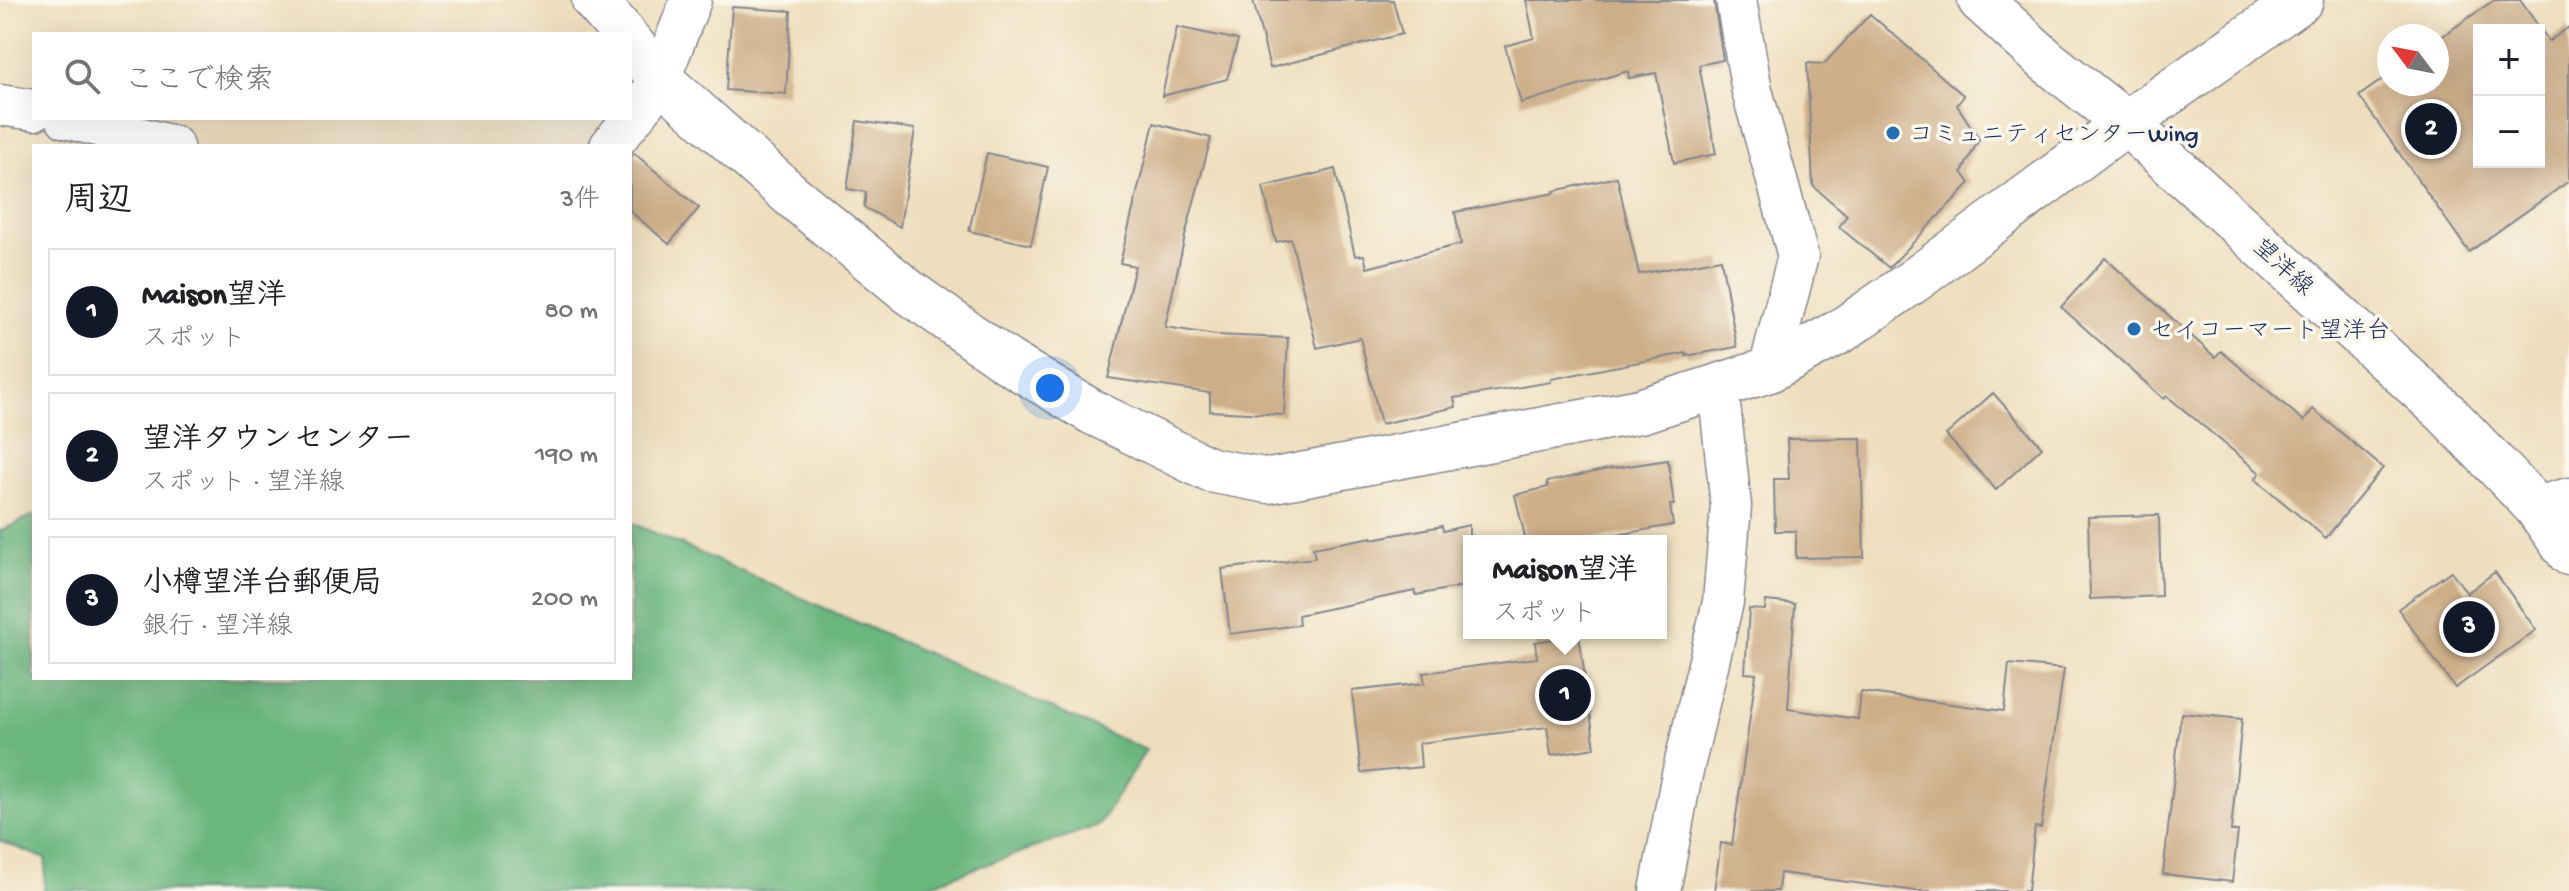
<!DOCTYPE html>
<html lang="ja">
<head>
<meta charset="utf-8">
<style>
	:root { --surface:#fff; --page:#f2f2f2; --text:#202124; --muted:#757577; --line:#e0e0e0; --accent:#111827 }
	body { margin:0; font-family:"Gochi Hand","Klee One",sans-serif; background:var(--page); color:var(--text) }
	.controls { position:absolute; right:24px; top:24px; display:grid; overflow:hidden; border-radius:0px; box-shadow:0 8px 32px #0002 }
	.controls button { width:72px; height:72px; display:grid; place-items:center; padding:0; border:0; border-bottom:2px solid var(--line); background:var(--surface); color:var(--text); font:40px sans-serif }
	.compass { position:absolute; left:2377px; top:24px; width:72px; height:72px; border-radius:50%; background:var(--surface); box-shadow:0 8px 32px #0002; rotate:302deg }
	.you { position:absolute; left:1050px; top:388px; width:28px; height:28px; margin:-20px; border:6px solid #fff; border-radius:50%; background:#1a73e8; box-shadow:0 0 0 12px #1a73e833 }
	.badge { display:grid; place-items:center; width:52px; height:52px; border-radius:50%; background:var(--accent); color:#fff; font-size:26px; font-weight:700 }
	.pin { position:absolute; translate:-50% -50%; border:4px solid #fff; box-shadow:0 2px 8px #0006 }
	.popup { position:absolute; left:1463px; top:535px; width:204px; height:104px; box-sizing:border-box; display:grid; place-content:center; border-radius:0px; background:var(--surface); filter:drop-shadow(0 2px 6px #0005); font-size:26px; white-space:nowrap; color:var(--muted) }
	.popup b { font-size:30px; color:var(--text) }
	.popup::after { content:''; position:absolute; left:50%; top:100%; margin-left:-16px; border:16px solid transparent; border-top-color:var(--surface) }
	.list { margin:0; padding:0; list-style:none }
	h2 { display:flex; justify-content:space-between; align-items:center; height:104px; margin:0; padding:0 32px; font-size:34px }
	h2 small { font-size:26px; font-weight:400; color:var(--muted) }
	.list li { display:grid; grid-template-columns:52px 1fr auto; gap:24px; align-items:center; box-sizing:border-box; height:128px; margin:0 16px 16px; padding:0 16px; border:2px solid var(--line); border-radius:0px }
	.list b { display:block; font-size:30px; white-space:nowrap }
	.list p { margin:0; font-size:26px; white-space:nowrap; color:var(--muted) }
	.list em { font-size:26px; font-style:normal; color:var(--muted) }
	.icon { flex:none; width:44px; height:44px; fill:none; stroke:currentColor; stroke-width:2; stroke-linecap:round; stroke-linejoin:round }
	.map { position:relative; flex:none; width:2569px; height:891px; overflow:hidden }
	.search { position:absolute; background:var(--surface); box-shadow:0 8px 32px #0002; left:32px; top:32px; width:600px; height:88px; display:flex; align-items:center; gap:20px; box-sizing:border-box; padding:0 28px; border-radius:0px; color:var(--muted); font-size:30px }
	.panel { position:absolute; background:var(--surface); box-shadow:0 8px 32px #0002; left:32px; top:144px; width:600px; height:536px; border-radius:0px }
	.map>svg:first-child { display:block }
	.forest { fill:#6ab67e; stroke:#42726e; stroke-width:2 }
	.building { fill:#cdae88; fill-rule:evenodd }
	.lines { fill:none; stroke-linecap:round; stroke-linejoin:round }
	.minor-casing { stroke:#84868e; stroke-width:43 }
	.tertiary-casing { stroke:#84868e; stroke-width:47 }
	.minor { stroke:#fff; stroke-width:40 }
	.tertiary { stroke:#fff; stroke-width:44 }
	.poi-dot { fill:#1f6fb2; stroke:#fbf7ec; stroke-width:3 }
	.labels { text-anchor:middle; stroke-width:7; stroke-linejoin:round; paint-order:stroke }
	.poi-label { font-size:24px; fill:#1b2f5e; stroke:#fbf7ec; text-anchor:start }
	.street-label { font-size:24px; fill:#1b2f5e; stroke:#fbf7ec }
</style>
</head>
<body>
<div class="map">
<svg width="2569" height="891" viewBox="0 0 2569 891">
	<rect width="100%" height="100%" fill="#fbf7ec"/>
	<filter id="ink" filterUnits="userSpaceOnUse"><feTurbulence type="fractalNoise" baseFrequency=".0125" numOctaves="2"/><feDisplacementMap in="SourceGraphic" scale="16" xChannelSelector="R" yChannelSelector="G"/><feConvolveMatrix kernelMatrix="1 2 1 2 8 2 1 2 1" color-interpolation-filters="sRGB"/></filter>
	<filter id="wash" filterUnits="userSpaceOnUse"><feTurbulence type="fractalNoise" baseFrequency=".006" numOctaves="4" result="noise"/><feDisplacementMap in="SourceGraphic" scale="32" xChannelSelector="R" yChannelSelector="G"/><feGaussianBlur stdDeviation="1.8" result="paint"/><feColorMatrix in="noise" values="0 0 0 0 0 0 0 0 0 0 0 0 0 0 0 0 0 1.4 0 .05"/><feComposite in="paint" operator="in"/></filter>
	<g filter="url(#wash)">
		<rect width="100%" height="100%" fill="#eedebd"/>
		<path class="forest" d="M34 515V678H630V522L1146 750 1099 825 911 891H44L46 859 0 841V531Z"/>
		<g id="blocks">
			<path class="building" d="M1253 0H1393L1402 34 1270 68Z
				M1526 0H1714L1723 60 1699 65 1716 154 1674 163 1656 73 1629 78 1628 71 1521 103 1505 46 1534 38Z
				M2494 0H2520L2549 41 2569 27V181L2469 252 2359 96 2389 75V84H2437V40ZM2479 30H2539V162H2479Z
				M732 7 791 11 786 94 726 90Z
				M1870 14 1964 96 1957 105 1979 139 1962 172 1970 183 1889 268 1839 227 1847 215 1813 186 1807 63 1824 64Z
				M1177 27 1238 40 1227 79 1162 96Z
				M857 121 915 129 900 227 864 207 866 192 847 189Z
				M1154 123 1211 138 1185 236 1165 327 1216 335 1288 338 1284 415 1210 411V393L1108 378 1135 266 1120 263Z
				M634 153 699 208 669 244 630 211V158Z
				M987 153 1048 167 1031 245 969 231Z
				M1335 169 1355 256 1364 255 1367 268 1461 244 1455 212 1555 193 1554 191 1617 177 1639 274 1721 259 1737 347 1686 356V353L1551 379V382L1454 398 1456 407 1381 424 1360 338 1317 348 1291 239 1276 242 1263 187Z
				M2105 258 2215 357 2221 351 2304 421 2313 409 2383 468 2326 538 2255 479 2260 473 2167 396 2164 399 2061 307Z
				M1993 393 2042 447 1996 490 1946 435Z
				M1861 438 1864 557 1796 558V531H1775L1774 479H1789L1787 439Z
				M1668 460 1674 505H1670L1673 525 1584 541H1526L1515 495 1548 487 1547 482 1608 469Z
				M2159 515 2161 596 2090 599 2088 517Z
				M1469 525V585L1416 595 1415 591 1298 615 1299 625 1230 634 1222 569 1315 558 1313 548 1372 537V539L1442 526 1443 531Z
				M2451 571 2467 593 2495 572 2536 630 2455 688 2398 609Z
				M1766 601 1795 604 1788 709 1858 719 1861 692 2004 711 2009 664 2064 669 2041 828 2035 827 2028 891H1916L1780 873 1778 891H1714L1721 843 1732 845 1756 674 1745 673 1749 609 1765 610Z
				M1579 635 1595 748 1551 755 1547 727 1419 743 1421 767 1361 773 1352 691 1425 683 1423 673 1537 658 1535 642Z
				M2181 713 2242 719 2231 831H2238L2232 882 2163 874Z"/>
		</g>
	</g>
	<g filter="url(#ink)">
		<use href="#blocks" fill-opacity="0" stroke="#84868e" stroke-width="2"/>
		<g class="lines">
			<g class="minor-casing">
				<path id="minor" d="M1736 0 1752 91 1798 256 1769 370
					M0 105 34 110
					M66 118 173 146
					M610 146 641 108 660 79 691 0
					M2536 507 2569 498
					M1660 891 1681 779 1723 602 1731 506 1718 386"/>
			</g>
			<g class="tertiary-casing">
				<path id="tertiary" d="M594 0 624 34
					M1980 0 2047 61 2126 123 2446 413 2536 507 2569 553
					M630 42 660 79 791 195 909 292 1007 361 1092 412 1210 470 1269 481 1640 411 1769 370 1841 331 1915 280 2126 123 2301 0"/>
			</g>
			<use href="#minor" class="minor"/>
			<use href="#tertiary" class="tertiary"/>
		</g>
	</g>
	<g class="poi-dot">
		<circle cx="1893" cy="133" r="8"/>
		<circle cx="2134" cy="329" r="8"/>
	</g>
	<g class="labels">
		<g class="poi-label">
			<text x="1909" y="141">コミュニティセンターWing</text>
			<text x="2150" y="337">セイコーマート望洋台</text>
		</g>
		<g class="street-label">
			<text transform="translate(2284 266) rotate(42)" y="8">望洋線</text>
		</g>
	</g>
</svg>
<div class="controls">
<button>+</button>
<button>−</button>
</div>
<svg class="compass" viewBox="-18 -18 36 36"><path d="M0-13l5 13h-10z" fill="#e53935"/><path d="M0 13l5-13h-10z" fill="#757577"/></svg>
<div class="you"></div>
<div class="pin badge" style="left:1565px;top:695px">1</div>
<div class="popup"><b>Maison望洋</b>スポット</div>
<div class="pin badge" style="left:2431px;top:129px">2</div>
<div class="pin badge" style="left:2469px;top:627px">3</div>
<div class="search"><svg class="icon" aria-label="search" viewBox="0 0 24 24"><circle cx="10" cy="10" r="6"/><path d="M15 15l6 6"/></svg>ここで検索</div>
<section class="panel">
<h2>周辺<small>3件</small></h2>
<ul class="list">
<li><span class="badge">1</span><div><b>Maison望洋</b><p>スポット</p></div><em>80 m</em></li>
<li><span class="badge">2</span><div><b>望洋タウンセンター</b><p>スポット · 望洋線</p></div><em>190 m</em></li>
<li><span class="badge">3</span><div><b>小樽望洋台郵便局</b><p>銀行 · 望洋線</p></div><em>200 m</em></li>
</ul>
</section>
</div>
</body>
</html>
